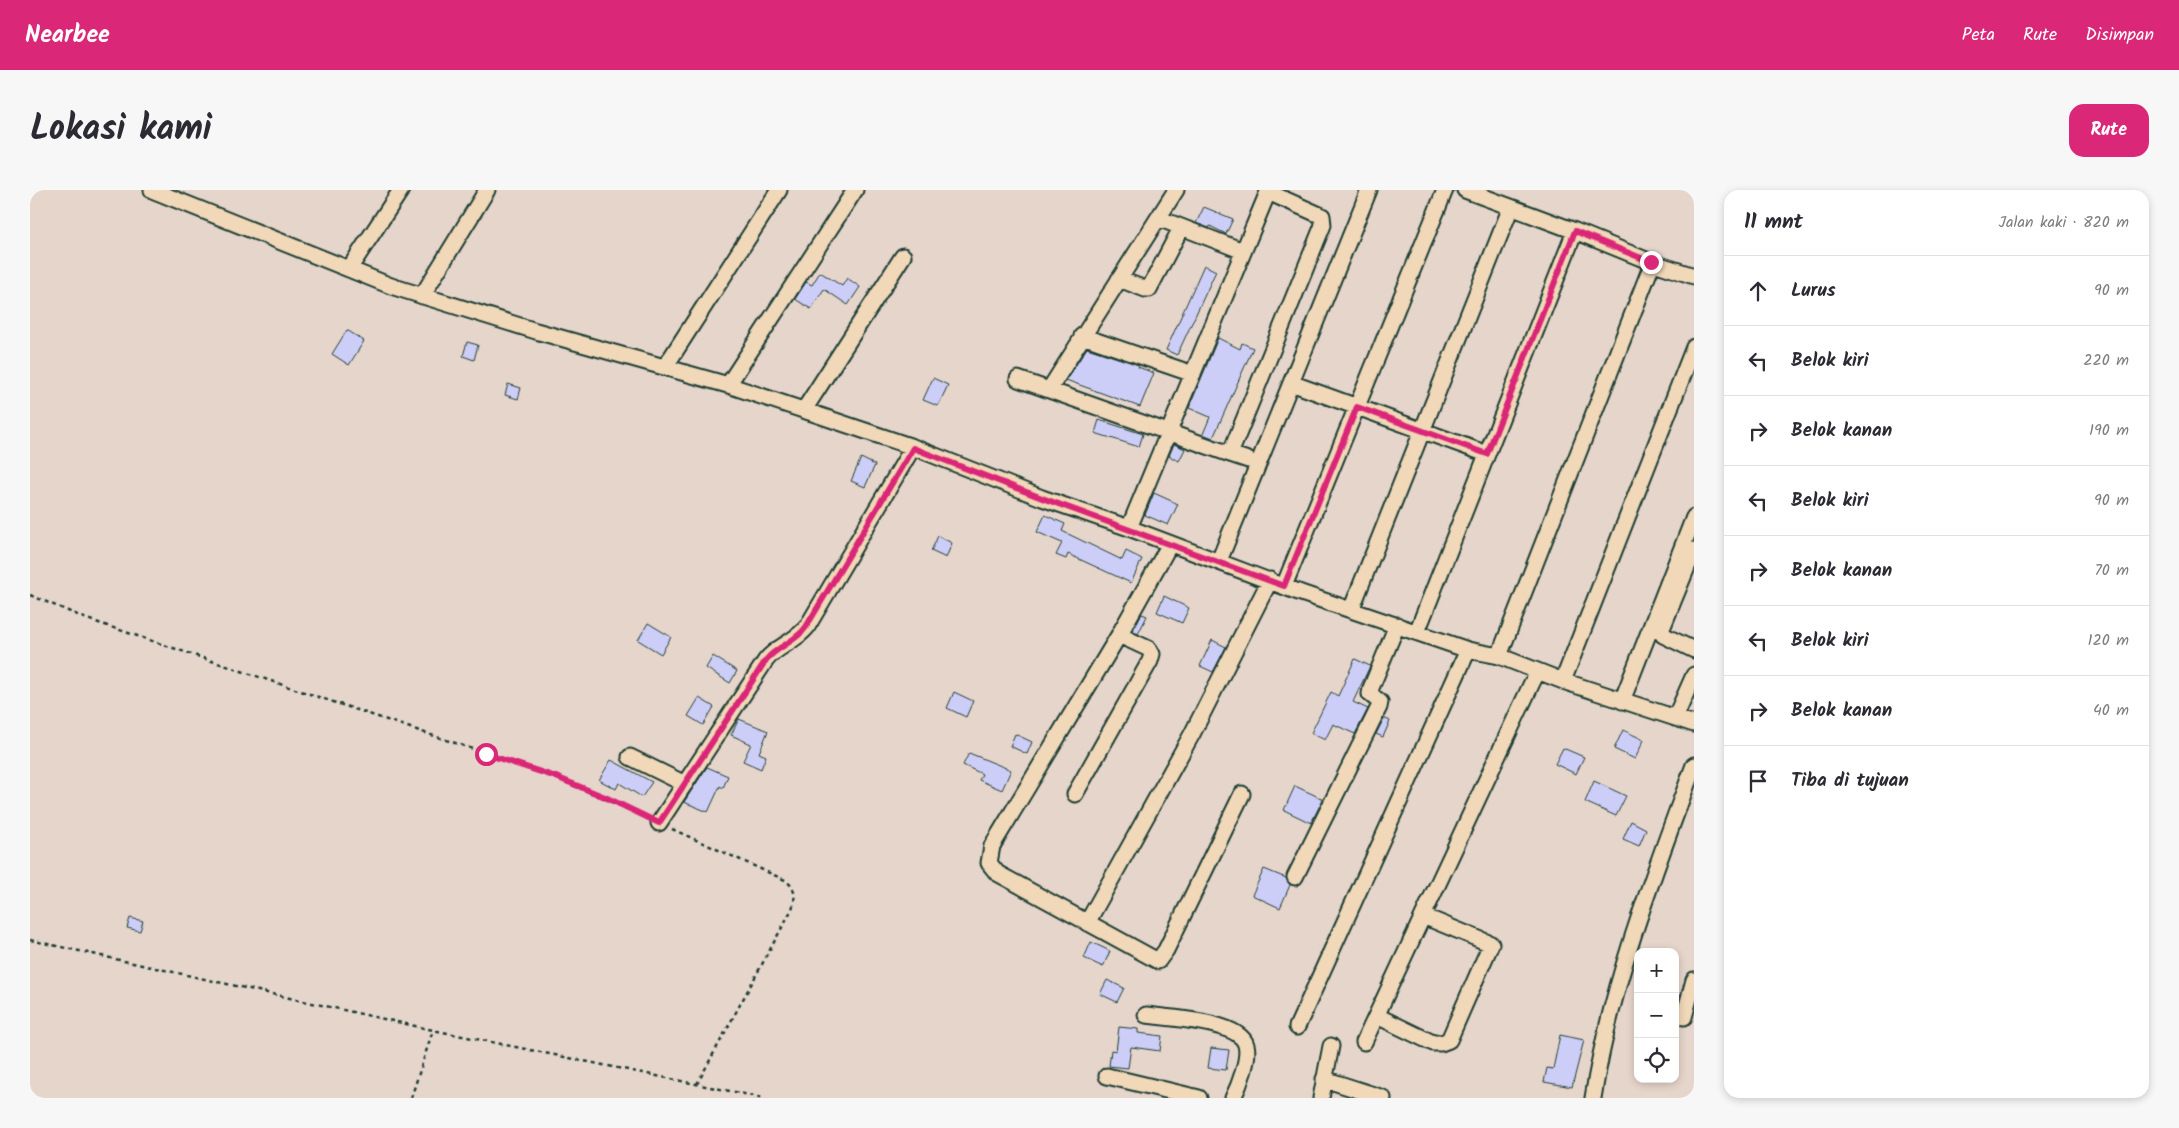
<!DOCTYPE html>
<html lang="id">
<head>
<meta charset="utf-8">
<style>
	:root { --surface:#fff; --page:#f7f7f7; --text:#2b2b33; --muted:#7c7c81; --line:#e1e1e2; --accent:#db2777 }
	body { margin:0; font-family:Kalam,sans-serif; background:var(--page); color:var(--text) }
	.controls { position:absolute; right:15px; bottom:15px; display:grid; overflow:hidden; border-radius:10px; box-shadow:0 2px 8px #0003 }
	.controls button { width:45px; height:45px; display:grid; place-items:center; padding:0; border:0; border-bottom:1px solid var(--line); background:var(--surface); color:var(--text); font:25px sans-serif }
	.stop { position:absolute; width:15px; height:15px; margin:-11px; border:4px solid #db2777; border-radius:50%; background:#fff }
	.stop.end { background:#db2777; border-color:#fff; box-shadow:0 1px 5px #0008 }
	.list { margin:0; padding:0; list-style:none }
	h2 { display:flex; justify-content:space-between; align-items:center; height:65px; margin:0; padding:0 20px; font-size:21px }
	h2 small { font-size:16px; font-weight:400; color:var(--muted) }
	.list li { display:grid; grid-template-columns:32px 1fr auto; gap:15px; align-items:center; box-sizing:border-box; height:70px; padding:0 20px; border-top:1px solid var(--line) }
	.list b { display:block; font-size:19px; white-space:nowrap }
	.list em { font-size:16px; font-style:normal; color:var(--muted) }
	.icon { flex:none; width:28px; height:28px; fill:none; stroke:currentColor; stroke-width:2; stroke-linecap:round; stroke-linejoin:round }
	.map { position:relative; flex:none; width:1664px; height:908px; overflow:hidden; border-radius:15px }
	header { display:flex; align-items:center; gap:30px; box-sizing:border-box; height:70px; padding:0 25px; background:var(--accent); color:#fff }
	header strong { font-size:24px }
	nav { display:flex; gap:28px; margin-inline-start:auto; font-size:18px }
	.intro { display:flex; align-items:center; justify-content:space-between; box-sizing:border-box; height:120px; padding:0 30px }
	h1 { margin:0; font-size:35px }
	.button { padding:12px 22px; border-radius:15px; background:var(--accent); color:#fff; font-size:18px; font-weight:700 }
	main { display:flex; gap:30px; padding:0 30px }
	aside { flex:1; background:var(--surface); border-radius:15px; box-shadow:0 2px 8px #0003 }
	.map>svg:first-child { display:block }
	.building { fill:#cdcef7; stroke:#1f3d34 }
	.lines { fill:none; stroke-linecap:round; stroke-linejoin:round }
	.minor-casing { stroke:#1f3d34; stroke-width:19 }
	.path { stroke:#1f3d34; stroke-width:2.5; stroke-dasharray:4 4; stroke-linecap:butt }
	.minor { stroke:#f0d8b8; stroke-width:15 }
	.route { stroke:#db2777; stroke-width:6 }
</style>
</head>
<body>
<header>
<strong>Nearbee</strong>
<nav><a>Peta</a><a>Rute</a><a>Disimpan</a></nav>
</header>
<div class="intro"><h1>Lokasi kami</h1><a class="button">Rute</a></div>
<main>
<div class="map">
<svg width="1664" height="908" viewBox="0 0 1664 908">
	<rect width="100%" height="100%" fill="#e6d5cb"/>
	<filter id="ink" filterUnits="userSpaceOnUse"><feTurbulence type="fractalNoise" baseFrequency=".02" numOctaves="2"/><feDisplacementMap in="SourceGraphic" scale="10" xChannelSelector="R" yChannelSelector="G"/><feConvolveMatrix kernelMatrix="1 2 1 2 8 2 1 2 1" color-interpolation-filters="sRGB"/></filter>
	<g filter="url(#ink)">
		<path class="building" d="M1174 17 1203 29 1196 44 1180 36 1179 38 1166 33Z
			M1174 75 1186 81 1147 165 1136 160Z
			M790 82 812 96 817 88 830 97 818 115 794 99 781 119 765 109 776 92 782 95Z
			M317 140 334 151 319 175 302 164Z
			M1188 148 1210 159 1212 153 1223 158 1183 248 1173 244 1180 227 1159 218Z
			M437 152 448 155 444 170 433 166Z
			M1057 158 1109 175 1108 177 1124 183 1110 217 1036 190Z
			M903 188 918 195 908 216 893 210Z
			M478 194 491 198 488 209 475 205Z
			M1069 230 1113 244 1109 257 1065 243Z
			M1144 254 1155 259 1149 271 1139 266Z
			M831 268 845 275 835 297 821 291Z
			M1124 303 1148 314 1138 335 1115 325Z
			M1015 325 1035 334 1032 341 1092 370 1096 361 1112 369 1101 393 1038 364 1036 369 1026 365 1032 353 1007 342Z
			M908 346 922 353 916 368 901 361Z
			M1134 406 1159 418 1152 433 1127 422Z
			M1112 424 1117 426 1108 444 1102 441Z
			M618 433 641 447 631 464 608 450Z
			M1182 450 1196 457 1183 482 1170 476Z
			M683 466 707 481 700 493 676 478Z
			M1325 469 1340 476 1323 512 1338 519 1325 544 1303 534 1295 550 1281 543 1301 502 1308 506Z
			M924 502 943 511 936 527 917 518Z
			M669 508 684 517 673 535 658 526Z
			M1354 528 1360 531 1353 547 1346 544Z
			M709 529 738 541 729 563 736 566 731 579 713 571 721 554 701 545Z
			M1593 540 1614 550 1605 569 1584 559Z
			M985 544 1002 552 997 564 980 556Z
			M1533 558 1554 567 1546 584 1525 574Z
			M939 563 981 580 972 600 949 590 952 584 933 575Z
			M581 570 622 592 612 607 589 593 586 599 569 590Z
			M677 577 698 586 693 598 690 596 678 622 654 612Z
			M1564 591 1596 606 1586 626 1555 612Z
			M1265 596 1293 609 1281 633 1254 620Z
			M1601 631 1616 639 1609 656 1593 649Z
			M1234 679 1256 688 1260 695 1250 718 1222 705Z
			M100 728 113 731 110 741 97 738Z
			M1061 752 1080 761 1073 777 1054 768Z
			M1077 790 1094 798 1087 812 1070 804Z
			M1089 837 1108 839V843L1132 846 1130 861 1101 857 1098 878 1079 876 1081 860 1086 861Z
			M1530 845 1554 850 1542 897 1514 892 1517 878 1523 879Z
			M1181 858 1199 860 1196 880 1178 878Z"/>
		<g class="lines">
			<g class="minor-casing">
				<path id="minor" d="M122 0 361 96 506 141 698 195 791 226 883 257 1012 308 1099 338 1271 403 1438 460 1469 466 1533 491 1664 534
					M1435 0 1545 41 1621 72 1664 86
					M1128 28 1213 61
					M319 79 371 0
					M1089 89 1115 99H1119L1151 38
					M392 106 457 0
					M1052 146 1163 184
					M635 177 749 0
					M988 189 1200 264 1293 35 1292 26 1238 2 1099 338
					M1261 193 1457 264
					M698 195 825 0
					M1019 200 1146 0
					M774 220 873 66
					M1200 264 1218 270
					M1140 354 1089 445 962 656 959 673 967 683 1128 771 1136 760 1212 604
					M1664 360 1631 441 1633 445 1664 460
					M1189 371 1339 0
					M1254 396 1415 0
					M1321 420 1481 17
					M1387 442 1545 41
					M1469 466 1619 82
					M1533 491 1664 157
					M1592 511 1664 327
					M1645 528 1664 485
					M600 567 655 594
					M1045 604 1120 471 1122 464 1119 459 1089 445
					M629 633 736 470C747 456 765 452 777 437L883 257
					M1265 687 1349 517 1350 512 1340 504 1341 498 1367 435
					M1057 733 1162 544 1240 390
					M1116 825C1138 828 1210 831 1216 855 1220 868 1209 896 1203 908
					M1347 826 1403 853H1411L1419 850 1461 754 1393 726
					M1654 827 1664 790
					M1267 837 1438 460
					M1334 852 1507 482
					M1077 886 1169 908
					M1294 889 1353 908
					M1291 908 1301 856
					M1563 908C1581 793 1624 684 1664 575"/>
			</g>
			<path class="path" d="M0 405 57 429 526 587 617 627
				M642 639 755 690C766 698 766 707 762 719L667 894
				M0 750 403 840 734 908
				M381 908 403 840"/>
			<use href="#minor" class="minor"/>
		</g>
	</g>
	<g class="lines" filter="url(#ink)">
		<path class="route" d="M456 564 526 587 575 607 629 633 736 470C747 456 766 452 776 437L883 258 1012 308 1254 396 1327 217 1457 264 1545 41 1621 72"/>
	</g>
</svg>
<div class="controls">
<button>+</button>
<button>−</button>
<button><svg class="icon" aria-label="locate" viewBox="0 0 24 24"><circle cx="12" cy="12" r="6"/><path d="M12 2v4M12 18v4M2 12h4M18 12h4"/></svg></button>
</div>
<div class="stop" style="left:456px;top:564px"></div>
<div class="stop end" style="left:1621px;top:72px"></div>
</div>
<aside>
<h2>11 mnt<small>Jalan kaki · 820 m</small></h2>
<ul class="list">
<li><svg class="icon" aria-label="ahead" viewBox="0 0 24 24"><path d="M12 20V5M6 11l6-6 6 6"/></svg><div><b>Lurus</b></div><em>90 m</em></li>
<li><svg class="icon" aria-label="left" viewBox="0 0 24 24"><path d="M17 20v-9H6M10 6l-5 5 5 5"/></svg><div><b>Belok kiri</b></div><em>220 m</em></li>
<li><svg class="icon" aria-label="right" viewBox="0 0 24 24"><path d="M7 20v-9h11M14 6l5 5-5 5"/></svg><div><b>Belok kanan</b></div><em>190 m</em></li>
<li><svg class="icon" aria-label="left" viewBox="0 0 24 24"><path d="M17 20v-9H6M10 6l-5 5 5 5"/></svg><div><b>Belok kiri</b></div><em>90 m</em></li>
<li><svg class="icon" aria-label="right" viewBox="0 0 24 24"><path d="M7 20v-9h11M14 6l5 5-5 5"/></svg><div><b>Belok kanan</b></div><em>70 m</em></li>
<li><svg class="icon" aria-label="left" viewBox="0 0 24 24"><path d="M17 20v-9H6M10 6l-5 5 5 5"/></svg><div><b>Belok kiri</b></div><em>120 m</em></li>
<li><svg class="icon" aria-label="right" viewBox="0 0 24 24"><path d="M7 20v-9h11M14 6l5 5-5 5"/></svg><div><b>Belok kanan</b></div><em>40 m</em></li>
<li><svg class="icon" aria-label="arrive" viewBox="0 0 24 24"><path d="M6 21V4h12l-3 4 3 4H6"/></svg><div><b>Tiba di tujuan</b></div></li>
</ul>
</aside>
</main>
</body>
</html>
